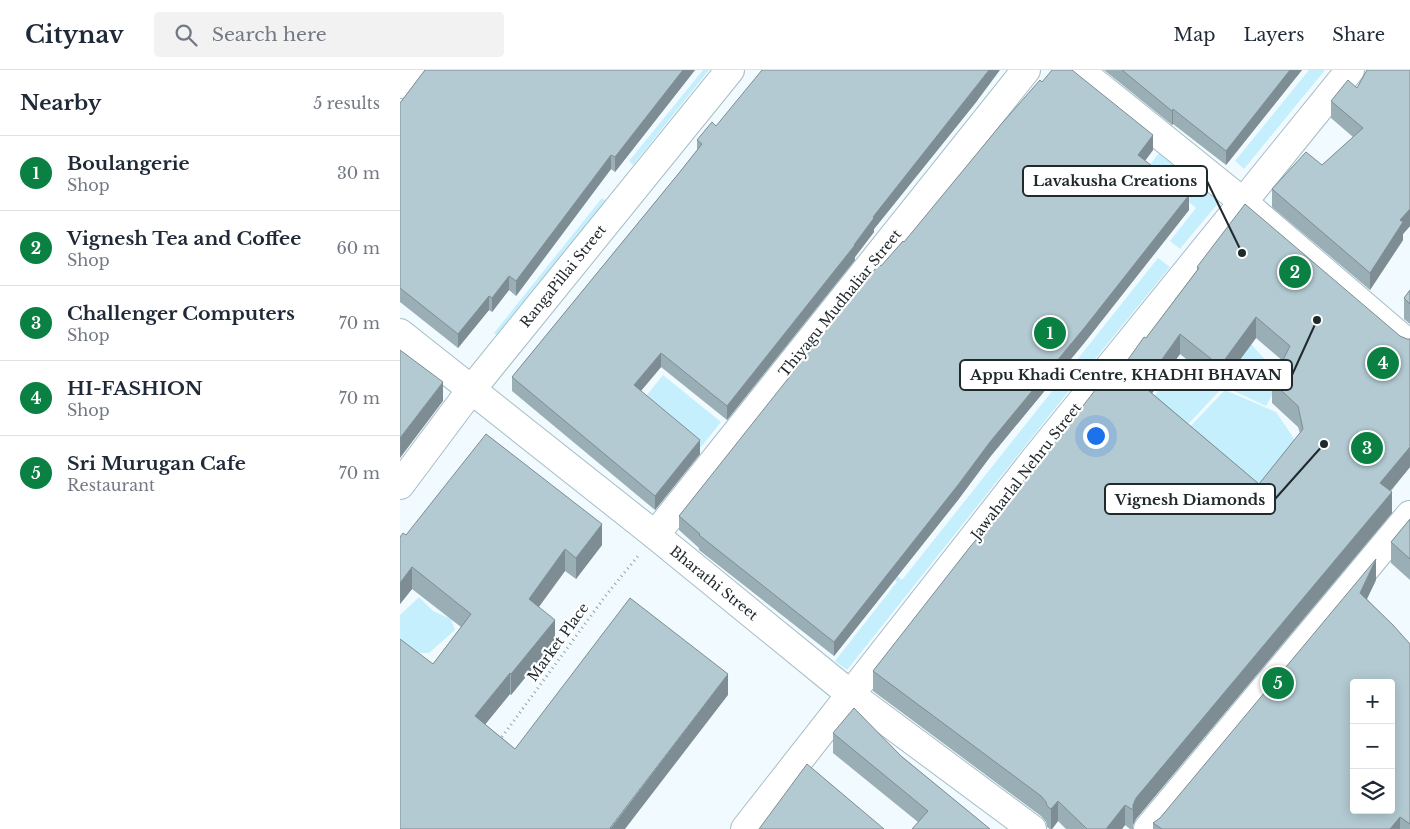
<!DOCTYPE html>
<html lang="en">
<head>
<meta charset="utf-8">
<style>
	:root { --surface:#fff; --page:#f2f2f3; --text:#1f2937; --muted:#747a83; --line:#e0e1e3; --accent:#0b8043 }
	body { margin:0; font-family:"Libre Baskerville",serif; background:var(--page); color:var(--text) }
	.controls { position:absolute; right:15px; bottom:15px; display:grid; overflow:hidden; border-radius:5px; box-shadow:0 2px 12px #0003 }
	.controls button { width:45px; height:45px; display:grid; place-items:center; padding:0; border:0; border-bottom:1px solid var(--line); background:var(--surface); color:var(--text); font:25px sans-serif }
	.you { position:absolute; left:695px; top:365px; width:18px; height:18px; margin:-12px; border:4px solid #fff; border-radius:50%; background:#1a73e8; box-shadow:0 0 0 8px #1a73e833 }
	.badge { display:grid; place-items:center; width:32px; height:32px; border-radius:50%; background:var(--accent); color:#fff; font-size:16px; font-weight:700 }
	.pin { position:absolute; translate:-50% -50%; border:2px solid #fff; box-shadow:0 1px 5px #0006 }
	.list { margin:0; padding:0; list-style:none }
	h2 { display:flex; justify-content:space-between; align-items:center; height:65px; margin:0; padding:0 20px; font-size:21px }
	h2 small { font-size:16px; font-weight:400; color:var(--muted) }
	.list li { display:grid; grid-template-columns:32px 1fr auto; gap:15px; align-items:center; box-sizing:border-box; height:75px; padding:0 20px; border-top:1px solid var(--line) }
	.list b { display:block; font-size:19px; white-space:nowrap }
	.list p { margin:0; font-size:16px; white-space:nowrap; color:var(--muted) }
	.list em { font-size:16px; font-style:normal; color:var(--muted) }
	.icon { flex:none; width:28px; height:28px; fill:none; stroke:currentColor; stroke-width:2; stroke-linecap:round; stroke-linejoin:round }
	.map { position:relative; flex:none; width:1010px; height:759px; overflow:hidden }
	header { display:flex; align-items:center; gap:30px; box-sizing:border-box; height:70px; padding:0 25px; background:var(--surface); border-bottom:1px solid var(--line) }
	header strong { font-size:24px }
	nav { display:flex; gap:28px; margin-inline-start:auto; font-size:18px }
	.search { width:350px; height:45px; background:var(--page); display:flex; align-items:center; gap:12px; box-sizing:border-box; padding:0 18px; border-radius:5px; color:var(--muted); font-size:19px }
	main { display:flex }
	aside { flex:1; background:var(--surface) }
	.map>svg:first-child { display:block }
	.green { fill:#c6effd }
	.lines { fill:none; stroke-linecap:round; stroke-linejoin:round }
	.minor-casing { stroke:#a6bdc5; stroke-width:30 }
	.tertiary-casing { stroke:#a6bdc5; stroke-width:30 }
	.path { stroke:#97a0a3; stroke-width:3; stroke-dasharray:1 4; stroke-linecap:butt }
	.minor { stroke:#fff; stroke-width:28 }
	.tertiary { stroke:#fff; stroke-width:28 }
	.wall { fill:#9aaeb5; fill-rule:evenodd }
	.shaded-wall { fill:#7d8d93 }
	.building { fill:#b3cad2; stroke:#7d8d93; fill-rule:evenodd }
	.labels { text-anchor:middle; stroke-width:4.5; stroke-linejoin:round; paint-order:stroke }
	.street-label { font-size:14px; fill:#20292c; stroke:#fff }
	.leader { fill:none; stroke:#20292c; stroke-width:2 }
	.callout-dot { fill:#20292c; stroke:#fff; stroke-width:2 }
	.callout { fill:#fff; stroke:#20292c; stroke-width:2 }
	.callout-label { font-size:15px; text-anchor:middle; font-weight:bold; fill:#20292c }
</style>
</head>
<body>
<header>
<strong>Citynav</strong>
<div class="search"><svg class="icon" aria-label="search" viewBox="0 0 24 24"><circle cx="10" cy="10" r="6"/><path d="M15 15l6 6"/></svg>Search here</div>
<nav><a>Map</a><a>Layers</a><a>Share</a></nav>
</header>
<main>
<aside>
<h2>Nearby<small>5 results</small></h2>
<ul class="list">
<li><span class="badge">1</span><div><b>Boulangerie</b><p>Shop</p></div><em>30 m</em></li>
<li><span class="badge">2</span><div><b>Vignesh Tea and Coffee</b><p>Shop</p></div><em>60 m</em></li>
<li><span class="badge">3</span><div><b>Challenger Computers</b><p>Shop</p></div><em>70 m</em></li>
<li><span class="badge">4</span><div><b>HI-FASHION</b><p>Shop</p></div><em>70 m</em></li>
<li><span class="badge">5</span><div><b>Sri Murugan Cafe</b><p>Restaurant</p></div><em>70 m</em></li>
</ul>
</aside>
<div class="map">
<svg width="1010" height="759" viewBox="0 0 1010 759">
	<rect width="100%" height="100%" fill="#f1fafe"/>
	<path class="green" d="M303 0H309L233 95 229 91Z
		M909 0H925L844 99 835 91Z
		M759 83 819 132 780 179 770 171 796 138 748 97Z
		M202 128 206 131 98 266 94 263Z
		M758 188 770 197 664 327 447 600 435 591 497 512 423 454 426 450 502 510Z
		M851 274 882 308 866 336 823 316Z
		M779 288 821 319 779 364 748 336Z
		M263 305 321 352 301 377 243 330Z
		M825 320 876 342 901 379 860 430 782 365Z
		M19 527 33 541 51 549 55 560 29 583H16L0 576V545Z"/>
	<g class="lines">
		<g class="minor-casing">
			<path id="minor" d="M679 0 843 132 1010 275
				M0 14 11 0
				M0 415 71 320 330 0
				M255 465 626 0
				M748 759 1010 445"/>
		</g>
		<g class="tertiary-casing">
			<path id="tertiary" d="M0 263 255 465 450 624 632 759
				M345 759 635 389 950 0"/>
		</g>
		<path class="path" d="M99 671 207 524 238 486"/>
		<use href="#minor" class="minor"/>
		<use href="#tertiary" class="tertiary"/>
	</g>
	<path class="wall" d="M25 0H295L215 102 211 99 116 226 109 220 92 242 89 240 58 278 0 232V33Z
		M704 0H902L826 95 773 54 772 55Z
		M1010 0V156L1003 164V170L970 220 872 137V119L922 95 953 67 931 48V31L957 18Z
		M642 12 753 80 745 91 789 140 685 272 590 387 558 430 434 586 299 480V478L279 460V446L481 196 504 172Z
		M577 31 474 159V162L455 187V190L327 350 261 297 241 321 300 384 255 440 112 321V307L279 103 297 80V70Z
		M797 197 1000 266 1007 269H1010V397L991 421 992 443 736 749 733 755V759H730L725 755 722 759H666L658 751 652 759H650L647 757 646 752 641 746 473 621V601L623 414V411L722 298 746 268 797 200ZM856 268 883 291 872 312V333L898 357 900 363 859 414 752 323 780 284 820 317Z
		M1010 220V254L1004 249V228Z
		M1010 449V510L991 493V472Z
		M6 465 202 475 176 509 165 501 139 537 155 571 111 625 110 624 85 654 115 679 328 625 0 759 33 594 61 557 12 519 0 534V467Z
		M976 510 967 529 1010 574V759H753V753L760 748Z
		M433 663 501 686 590 759 518 752 433 683Z"/>
	<path class="shaded-wall" d="M283 0H295L215 102V87Z
		M589 0H600L577 31 474 159V162L455 187V190L327 350V336L454 175 473 147Z
		M890 0H902L826 95V81Z
		M773 39V54L772 55V41Z
		M753 65V80L738 100V85Z
		M211 85V99L116 226V211Z
		M789 125V140L685 272 590 387 558 430 434 586V572L590 372Z
		M1010 139V156L1003 164V170L970 220V203L1000 150Z
		M109 206V220L92 242V228Z
		M89 226V240L58 278V264Z
		M856 247V268L820 317V296Z
		M780 264V284L743 336V316Z
		M261 283V297L234 329V315Z
		M43 312V331L0 388V368Z
		M300 370V384L255 440V426Z
		M1010 377V397L980 433V413Z
		M992 422V443L736 749 733 755V735L736 728Z
		M202 454V475L176 509V488Z
		M165 479V501L129 550V529Z
		M976 489V510L960 543V523Z
		M12 497V519L0 534V513Z
		M155 550V571L111 625V604Z
		M110 603V624L75 667V646Z
		M328 604V625L225 759H210Z
		M658 731V751L652 759H651V739Z
		M725 735V755L722 759H706Z
		M1000 747V759H990Z"/>
	<path class="building" d="M25 0H283L215 87 211 85 116 211 109 206 92 228 89 226 58 264 0 218V33Z
		M362 0H589L473 147 474 148 454 175H455L327 336 261 283 234 315 300 370 255 426 112 307 279 103 302 74 297 70 312 52 316 56Z
		M652 0H672L753 65 738 85 789 125 685 257 590 372 558 415 434 572 299 465 300 464 279 446 479 194 481 196 503 171 504 172 603 52 640 10 642 12Z
		M722 0H890L826 81 773 39 772 41Z
		M967 0H1010V139L1000 150 1003 152 970 203 872 119 906 82 922 95 963 58 931 31 948 10 957 18Z
		M845 134 1000 266 1007 269H1010V377L980 413 992 422 736 728 733 735V740L725 735 706 759H687L658 731 651 739 647 736 646 732 641 726 473 601 570 477 624 412 623 411 652 376 716 293 722 298 744 267 746 268 799 198 797 197ZM856 247 890 276 872 312 898 336 903 359 859 414 743 316 780 264 820 296Z
		M1010 220V234L1004 228Z
		M0 280 43 312 0 368Z
		M86 364 202 454 176 488 165 479 129 529 155 550 111 604 110 603 75 646 115 679 230 528 328 604 210 758 211 759H0V569L33 594 71 544 12 497 0 513V467L3 463 6 465Z
		M1010 449V489L991 472Z
		M976 489 960 523 993 555 1010 574V754L1000 747 990 759H762L753 753 760 748ZM954 613H991V740H954Z
		M454 638 501 686 590 759H512L528 741 433 663Z
		M407 694 484 759H359Z"/>
	<g class="labels">
		<g class="street-label">
			<text transform="translate(163 206) rotate(-51)" y="5">RangaPillai Street</text>
			<text transform="translate(440 233) rotate(-51)" y="5">Thiyagu Mudhaliar Street</text>
			<text transform="translate(626 401) rotate(-52)" y="5">Jawaharlal Nehru Street</text>
			<text transform="translate(314 513) rotate(39)" y="5">Bharathi Street</text>
			<text transform="translate(158 572) rotate(-54)" y="5">Market Place</text>
		</g>
	</g>
	<path class="leader" d="M842 183L807 111M917 250L892 305M924 374L875 429"/>
	<g class="callout-dot">
		<circle cx="842" cy="183" r="5"/>
		<circle cx="917" cy="250" r="5"/>
		<circle cx="924" cy="374" r="5"/>
	</g>
	<g class="callout">
		<rect x="623" y="96" width="184" height="30" rx="5"/>
		<rect x="560" y="290" width="332" height="30" rx="5"/>
		<rect x="705" y="414" width="170" height="30" rx="5"/>
	</g>
	<g class="callout-label">
		<text x="715" y="116">Lavakusha Creations</text>
		<text x="726" y="310">Appu Khadi Centre, KHADHI BHAVAN</text>
		<text x="790" y="435">Vignesh Diamonds</text>
	</g>
</svg>
<div class="controls">
<button>+</button>
<button>−</button>
<button><svg class="icon" aria-label="layers" viewBox="0 0 24 24"><path d="M12 4l9 5-9 5-9-5zM3 14l9 5 9-5"/></svg></button>
</div>
<div class="you"></div>
<div class="pin badge" style="left:650px;top:263px">1</div>
<div class="pin badge" style="left:895px;top:202px">2</div>
<div class="pin badge" style="left:967px;top:378px">3</div>
<div class="pin badge" style="left:983px;top:293px">4</div>
<div class="pin badge" style="left:878px;top:613px">5</div>
</div>
</main>
</body>
</html>
